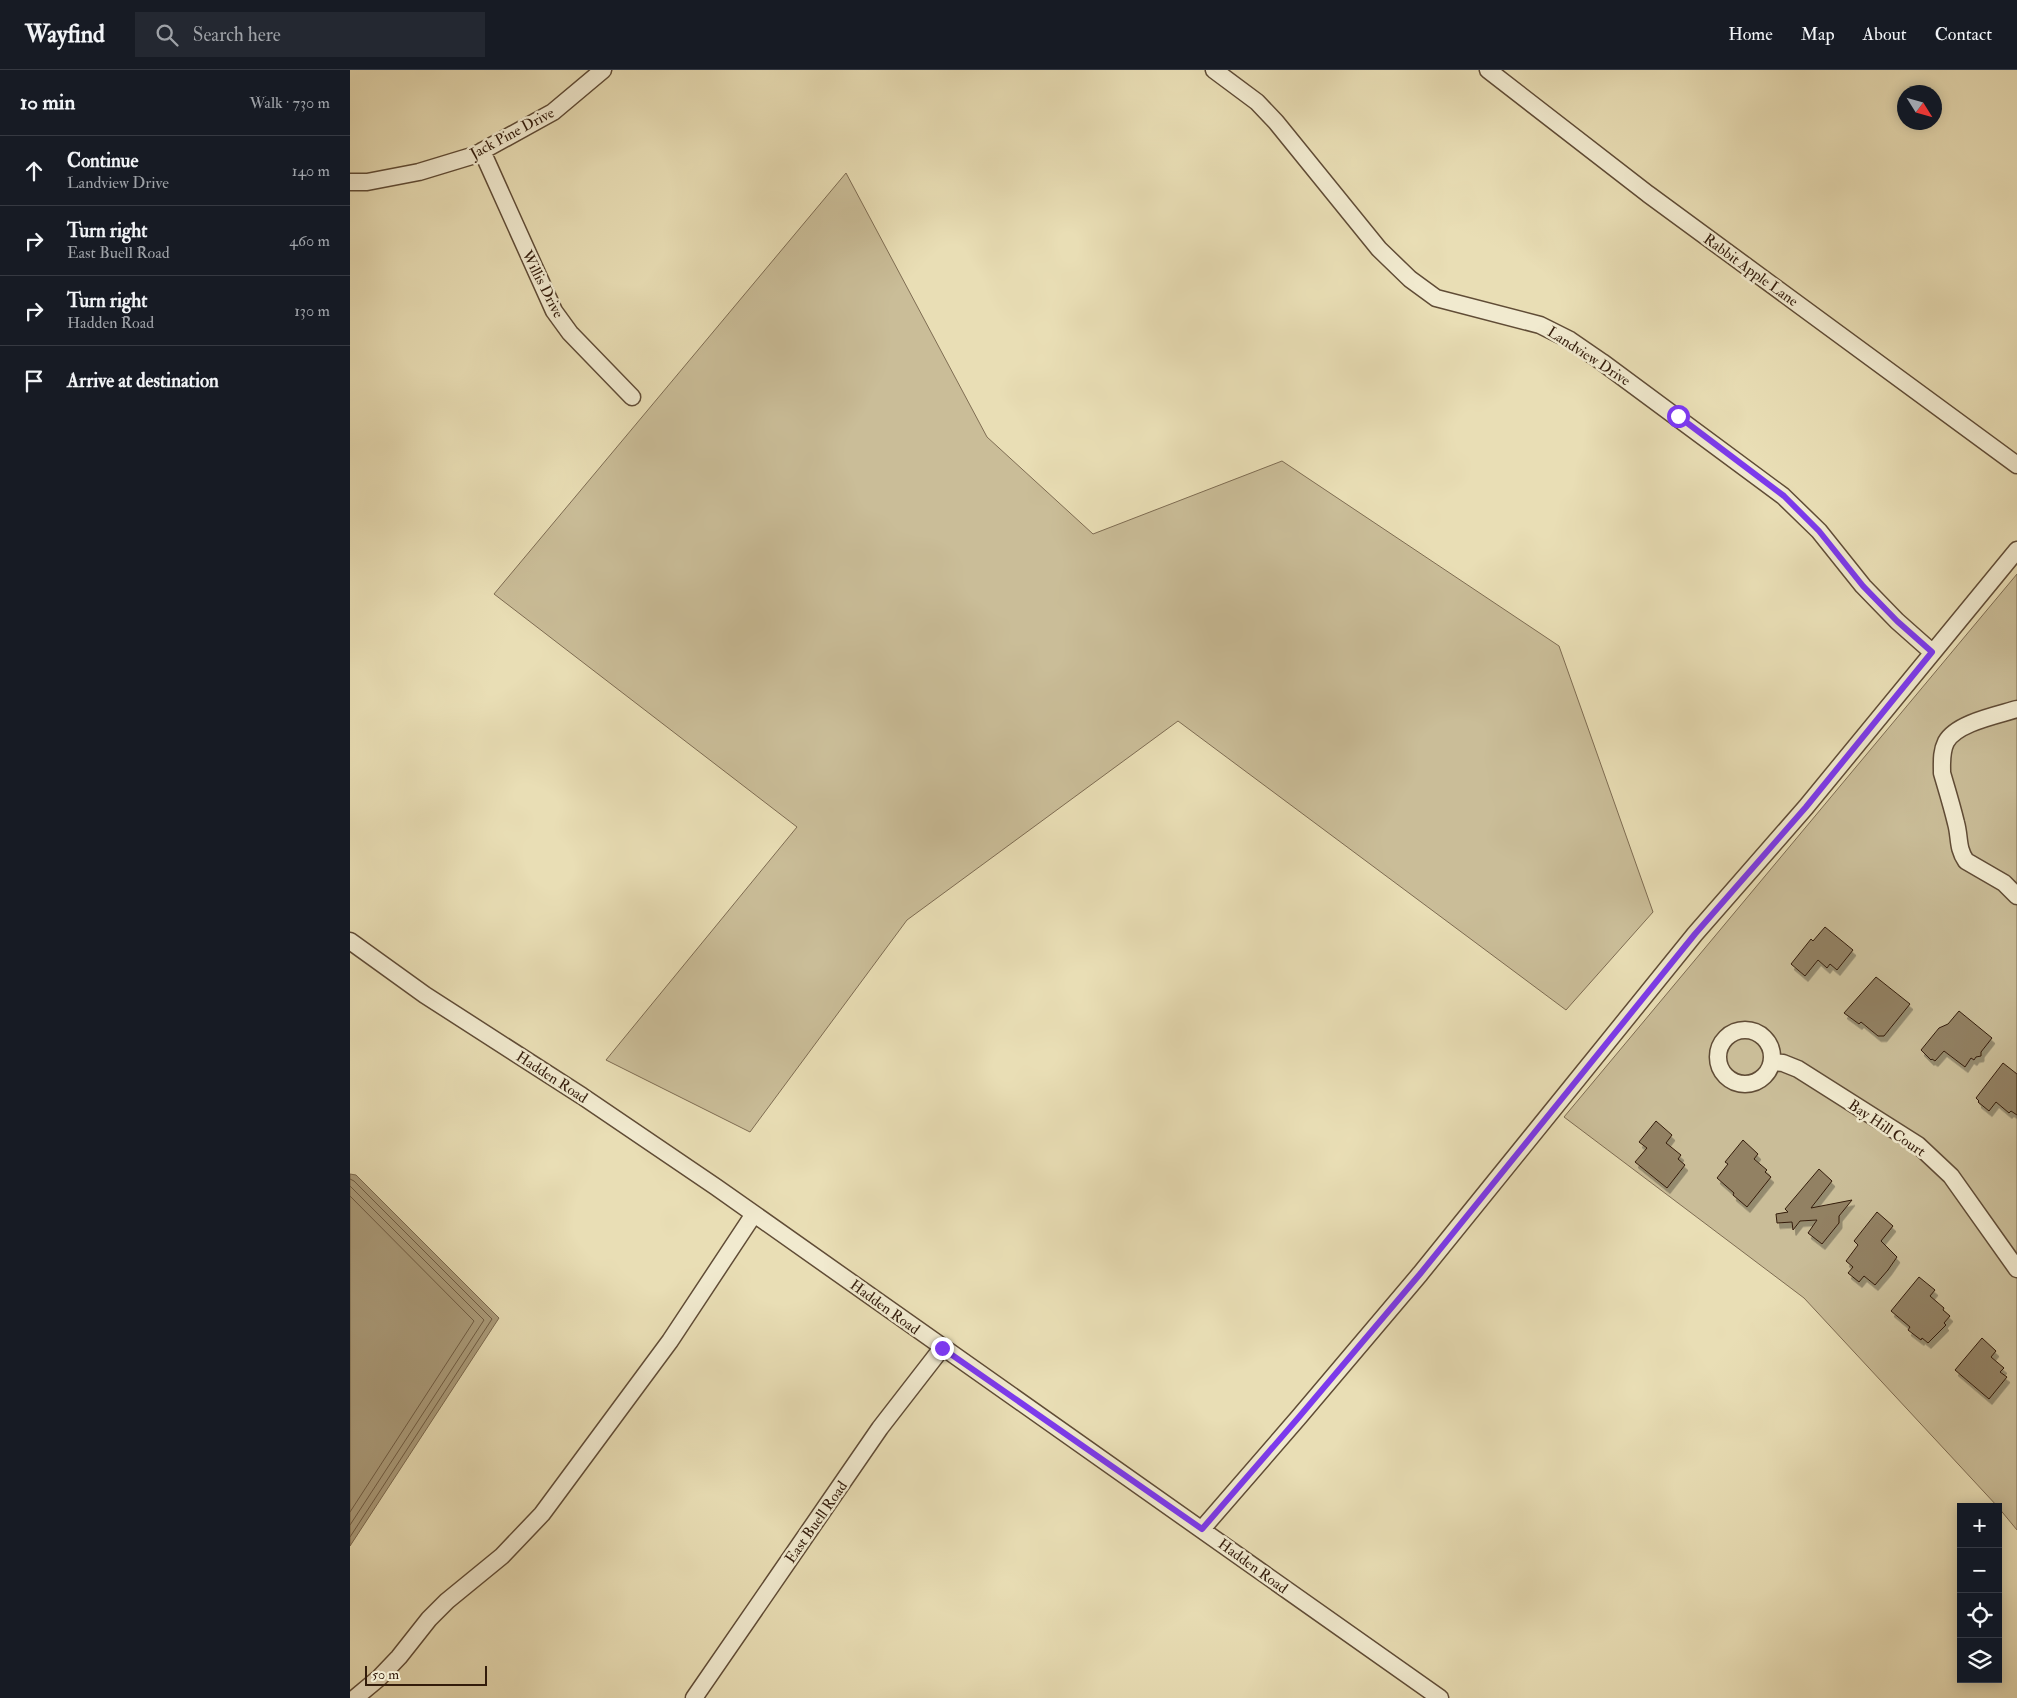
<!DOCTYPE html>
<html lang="en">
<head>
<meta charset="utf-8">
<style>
	:root { --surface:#171b24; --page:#242831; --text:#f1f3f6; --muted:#9ea1a6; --line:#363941 }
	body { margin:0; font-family:"IM FELL Double Pica",serif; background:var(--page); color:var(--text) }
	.controls { position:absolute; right:15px; bottom:15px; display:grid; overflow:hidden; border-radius:0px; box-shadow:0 2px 12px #0003 }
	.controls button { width:45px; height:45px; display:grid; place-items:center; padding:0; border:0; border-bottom:1px solid var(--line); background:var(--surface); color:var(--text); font:25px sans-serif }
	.compass { position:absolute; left:1547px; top:15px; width:45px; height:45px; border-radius:50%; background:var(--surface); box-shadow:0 2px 12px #0003; rotate:127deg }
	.scale { position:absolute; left:15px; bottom:12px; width:122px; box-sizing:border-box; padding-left:5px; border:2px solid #331c0b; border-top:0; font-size:14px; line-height:18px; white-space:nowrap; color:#331c0b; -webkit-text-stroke:4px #f1eacf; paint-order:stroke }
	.stop { position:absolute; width:15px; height:15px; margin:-11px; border:4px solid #7c3aed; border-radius:50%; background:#fff }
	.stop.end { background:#7c3aed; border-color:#fff; box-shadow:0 1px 5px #0008 }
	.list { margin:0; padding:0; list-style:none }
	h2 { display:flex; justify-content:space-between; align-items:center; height:65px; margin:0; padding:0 20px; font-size:21px }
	h2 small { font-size:16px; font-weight:400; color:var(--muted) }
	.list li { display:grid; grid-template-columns:32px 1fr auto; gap:15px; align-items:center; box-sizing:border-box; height:70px; padding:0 20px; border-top:1px solid var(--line) }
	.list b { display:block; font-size:19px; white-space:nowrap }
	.list p { margin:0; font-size:16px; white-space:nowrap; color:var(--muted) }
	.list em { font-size:16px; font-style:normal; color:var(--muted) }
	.icon { flex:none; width:28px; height:28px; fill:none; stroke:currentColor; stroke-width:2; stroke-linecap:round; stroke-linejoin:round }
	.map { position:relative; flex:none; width:1667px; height:1628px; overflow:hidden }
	header { display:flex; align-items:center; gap:30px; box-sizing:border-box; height:70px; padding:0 25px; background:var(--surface); border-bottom:1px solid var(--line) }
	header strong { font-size:24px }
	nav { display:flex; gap:28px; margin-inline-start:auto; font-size:18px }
	.search { width:350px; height:45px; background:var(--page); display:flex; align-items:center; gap:12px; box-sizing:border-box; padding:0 18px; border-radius:0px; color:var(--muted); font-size:19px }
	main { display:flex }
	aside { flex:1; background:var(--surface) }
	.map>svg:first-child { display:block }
	.green { fill:#cabd98; stroke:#7e6c52 }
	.water { fill:#ab9c7b; stroke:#7b694e }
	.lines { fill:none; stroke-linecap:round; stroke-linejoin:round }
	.shore { stroke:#6f5c43; stroke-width:1 }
	.building { fill:#928163; stroke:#331c0b; filter:url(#shadow) }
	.minor-casing { stroke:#604c36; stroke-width:19 }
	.minor { stroke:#f1eacf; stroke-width:16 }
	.route { stroke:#7c3aed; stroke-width:6 }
	.labels { text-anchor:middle; stroke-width:5; stroke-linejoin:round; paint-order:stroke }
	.street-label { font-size:15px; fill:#331c0b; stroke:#f1eacf }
</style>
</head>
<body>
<header>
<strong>Wayfind</strong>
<div class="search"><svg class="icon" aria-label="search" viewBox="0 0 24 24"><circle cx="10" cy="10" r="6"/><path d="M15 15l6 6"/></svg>Search here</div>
<nav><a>Home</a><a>Map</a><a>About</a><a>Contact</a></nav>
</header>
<main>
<aside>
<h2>10 min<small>Walk · 730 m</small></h2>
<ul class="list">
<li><svg class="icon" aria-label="ahead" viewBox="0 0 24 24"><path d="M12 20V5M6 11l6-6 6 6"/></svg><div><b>Continue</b><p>Landview Drive</p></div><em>140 m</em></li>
<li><svg class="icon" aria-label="right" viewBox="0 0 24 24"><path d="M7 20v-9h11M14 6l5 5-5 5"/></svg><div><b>Turn right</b><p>East Buell Road</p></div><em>460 m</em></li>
<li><svg class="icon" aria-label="right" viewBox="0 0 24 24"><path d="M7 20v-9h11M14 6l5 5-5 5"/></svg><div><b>Turn right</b><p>Hadden Road</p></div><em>130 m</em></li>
<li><svg class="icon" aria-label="arrive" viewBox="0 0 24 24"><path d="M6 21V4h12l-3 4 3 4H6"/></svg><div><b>Arrive at destination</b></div></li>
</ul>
</aside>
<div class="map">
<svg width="1667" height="1628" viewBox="0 0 1667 1628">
	<defs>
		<filter id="shadow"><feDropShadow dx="3" dy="5.5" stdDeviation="0" flood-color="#0004"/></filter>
	</defs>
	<rect width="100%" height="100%" fill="#e9deb5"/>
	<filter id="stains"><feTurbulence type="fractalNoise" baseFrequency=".004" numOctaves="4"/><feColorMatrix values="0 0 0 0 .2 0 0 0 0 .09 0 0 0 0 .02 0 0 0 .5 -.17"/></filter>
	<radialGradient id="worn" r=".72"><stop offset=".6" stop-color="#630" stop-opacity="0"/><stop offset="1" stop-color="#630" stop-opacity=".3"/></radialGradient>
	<path class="green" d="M496 103 637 367 743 464 932 391 1209 576 1303 842 1216 940 828 651 557 850 400 1062 256 990 447 757 144 524Z
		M1667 504V1460L1648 1437 1454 1228 1214 1047Z"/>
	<path class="water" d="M0 1104 6 1105 149 1248 0 1476Z"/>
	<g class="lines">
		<path class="shore" d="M0 1109 4 1111 142 1249 0 1467
			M0 1116 134 1250 0 1455
			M0 1126 124 1251 0 1442"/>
	</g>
	<path class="building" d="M1475 857 1503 880 1487 900 1480 894 1477 898 1468 890 1455 906 1441 894 1461 869 1463 871Z
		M1526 907 1560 934 1534 966H1528L1511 952 1509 954 1494 943Z
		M1609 941 1642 968 1631 982V986L1626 987 1624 990 1621 988 1615 997 1594 981 1585 991 1582 989 1581 990 1571 980 1589 958 1598 954Z
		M1653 993 1667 1004V1045L1661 1041 1659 1043 1646 1032 1639 1041 1628 1032 1629 1031 1626 1028Z
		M1306 1051 1322 1065 1316 1073 1331 1085 1328 1089 1335 1095 1317 1118 1285 1092 1297 1078 1289 1072Z
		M1393 1070 1408 1084 1404 1089 1417 1100 1415 1102 1421 1107 1397 1137 1383 1125 1384 1123 1367 1108 1378 1094 1375 1092Z
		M1469 1099 1482 1111 1461 1138 1502 1130 1489 1146V1153L1472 1174 1458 1163 1467 1150 1450 1151 1443 1160 1442 1152 1427 1153 1426 1144 1438 1142 1435 1139Z
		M1527 1142 1543 1156 1531 1171 1547 1187 1538 1200 1525 1215 1514 1206 1509 1212 1498 1203 1503 1197 1496 1191 1508 1175 1504 1171Z
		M1569 1207 1585 1220 1580 1226 1594 1238 1593 1240 1600 1246 1594 1253 1596 1255 1578 1273 1572 1268 1571 1270 1558 1260 1560 1257 1541 1241Z
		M1632 1268 1646 1281 1641 1287 1654 1298 1650 1302 1657 1307 1639 1329 1605 1300Z"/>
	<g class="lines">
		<g class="minor-casing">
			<path id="minor" d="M864 0 907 32 926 52 1029 179 1060 209 1086 228 1190 255 1220 270 1252 292 1433 426 1469 461 1513 516 1547 551 1582 582
				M1138 0 1298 124 1667 395
				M132 81 204 241 220 263 282 327
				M0 112H17L69 102 125 85 203 42 253 0
				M1667 639C1648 645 1606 653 1596 672 1591 682 1592 692 1592 703 1597 720 1602 736 1606 753 1610 767 1607 778 1616 791L1654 813 1667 826
				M0 871 75 925 232 1026 366 1117 1090 1628
				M1368 987a27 27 0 1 1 54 0a27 27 0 1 1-54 0Z
				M1423 992 1433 993 1448 999 1568 1075 1601 1106 1667 1199
				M852 1459 949 1347 1070 1204 1345 864 1456 737 1667 480
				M5 1628 29 1608 49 1587 79 1549 97 1531 152 1486 192 1444 320 1271 404 1144
				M344 1628 530 1358 592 1278"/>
		</g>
		<use href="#minor" class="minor"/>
	</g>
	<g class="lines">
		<path class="route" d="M592 1278 852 1459 949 1347 1070 1204 1345 864 1456 737 1582 582 1547 551 1513 516 1469 461 1434 426 1328 346"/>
	</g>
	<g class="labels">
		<g class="street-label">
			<text transform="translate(162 63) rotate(-28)" y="5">Jack Pine Drive</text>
			<text transform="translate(1401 200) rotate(36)" y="5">Rabbit Apple Lane</text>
			<text transform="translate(193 214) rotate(63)" y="5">Willis Drive</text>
			<text transform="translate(1239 286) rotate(33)" y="5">Landview Drive</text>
			<text transform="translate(202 1007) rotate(33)" y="5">Hadden Road</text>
			<text transform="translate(1537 1058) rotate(34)" y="5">Bay Hill Court</text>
			<text transform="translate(535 1237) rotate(36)" y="5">Hadden Road</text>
			<text transform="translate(466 1452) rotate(-55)" y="5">East Buell Road</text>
			<text transform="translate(903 1496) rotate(36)" y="5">Hadden Road</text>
		</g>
	</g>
	<rect width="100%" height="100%" filter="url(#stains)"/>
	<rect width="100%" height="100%" fill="url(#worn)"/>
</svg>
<div class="controls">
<button>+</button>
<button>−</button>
<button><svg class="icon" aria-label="locate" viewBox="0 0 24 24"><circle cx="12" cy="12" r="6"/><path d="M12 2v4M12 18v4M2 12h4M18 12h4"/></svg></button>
<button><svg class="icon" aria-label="layers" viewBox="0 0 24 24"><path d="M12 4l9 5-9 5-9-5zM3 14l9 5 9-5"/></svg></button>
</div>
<svg class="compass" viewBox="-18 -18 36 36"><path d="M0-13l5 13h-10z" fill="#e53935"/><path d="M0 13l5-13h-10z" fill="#9ea1a6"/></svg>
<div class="scale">50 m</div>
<div class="stop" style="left:1328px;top:346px"></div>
<div class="stop end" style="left:592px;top:1278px"></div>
</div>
</main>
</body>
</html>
